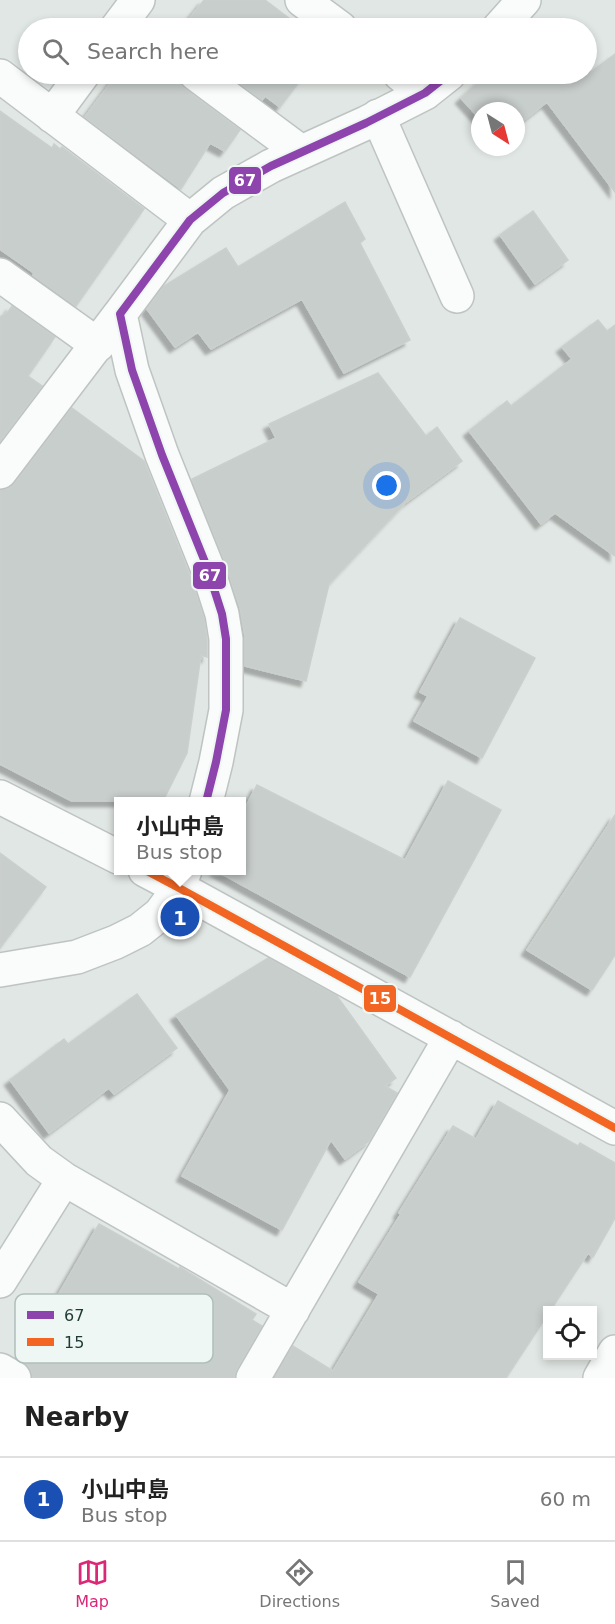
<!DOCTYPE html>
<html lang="en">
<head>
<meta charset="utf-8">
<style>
	:root { --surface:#fff; --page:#f6f6f6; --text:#222; --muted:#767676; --line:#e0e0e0; --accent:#db2777 }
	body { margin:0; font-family:"DejaVu Sans","Noto Sans JP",sans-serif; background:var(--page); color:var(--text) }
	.controls { position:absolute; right:18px; bottom:18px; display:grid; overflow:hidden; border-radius:0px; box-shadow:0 3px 9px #0003 }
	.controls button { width:54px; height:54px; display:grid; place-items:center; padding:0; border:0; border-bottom:2px solid var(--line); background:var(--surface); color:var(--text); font:30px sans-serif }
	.compass { position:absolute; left:471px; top:102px; width:54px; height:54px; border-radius:50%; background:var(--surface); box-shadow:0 3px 9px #0003; rotate:144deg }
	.you { position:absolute; left:387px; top:486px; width:21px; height:21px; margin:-15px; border:4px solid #fff; border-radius:50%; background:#1a73e8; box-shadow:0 0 0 9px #1a73e833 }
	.badge { display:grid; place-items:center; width:39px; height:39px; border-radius:50%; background:var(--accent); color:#fff; font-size:20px; font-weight:700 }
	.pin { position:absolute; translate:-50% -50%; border:3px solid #fff; box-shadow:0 2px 6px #0006 }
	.popup { position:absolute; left:114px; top:797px; width:132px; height:78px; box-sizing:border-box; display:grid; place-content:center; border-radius:0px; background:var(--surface); filter:drop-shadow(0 2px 4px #0005); font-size:20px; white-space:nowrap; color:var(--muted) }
	.popup b { font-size:22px; color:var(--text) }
	.popup::after { content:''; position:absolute; left:50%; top:100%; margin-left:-12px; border:12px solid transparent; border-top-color:var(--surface) }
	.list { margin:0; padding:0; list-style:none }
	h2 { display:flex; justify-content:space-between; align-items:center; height:78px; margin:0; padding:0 24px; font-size:26px }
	h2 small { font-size:20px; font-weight:400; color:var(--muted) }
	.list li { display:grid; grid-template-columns:39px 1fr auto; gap:18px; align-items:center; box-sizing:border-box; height:84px; padding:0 24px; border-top:2px solid var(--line) }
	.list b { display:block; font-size:22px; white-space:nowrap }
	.list p { margin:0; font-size:20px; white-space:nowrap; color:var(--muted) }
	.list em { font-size:20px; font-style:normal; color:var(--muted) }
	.icon { flex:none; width:33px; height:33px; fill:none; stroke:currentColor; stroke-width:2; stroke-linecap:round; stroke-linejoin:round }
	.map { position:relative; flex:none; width:615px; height:1378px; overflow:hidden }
	.search { position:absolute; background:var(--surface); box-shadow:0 3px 9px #0003; left:18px; right:18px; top:18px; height:66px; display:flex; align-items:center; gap:15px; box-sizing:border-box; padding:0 21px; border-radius:33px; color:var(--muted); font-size:22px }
	.sheet { height:162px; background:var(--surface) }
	nav { display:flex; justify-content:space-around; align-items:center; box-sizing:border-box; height:84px; border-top:2px solid var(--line); background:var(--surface); font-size:16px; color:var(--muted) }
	nav a { display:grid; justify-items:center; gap:3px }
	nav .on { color:var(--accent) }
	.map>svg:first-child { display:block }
	.building { fill:#c8cecc; stroke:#cad0cd; stroke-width:1.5; filter:url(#shadow) }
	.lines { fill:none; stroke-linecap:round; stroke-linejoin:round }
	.minor-casing { stroke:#bec4c1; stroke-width:36 }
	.minor { stroke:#fafbfb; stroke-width:33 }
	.bus-1-casing { stroke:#eef7f3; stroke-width:12 }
	.bus-2-casing { stroke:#eef7f3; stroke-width:12 }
	.bus-1 { stroke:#8e44ad; stroke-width:8 }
	.bus-2 { stroke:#f26522; stroke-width:8 }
	.key { fill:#eef7f3; stroke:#b0beba; stroke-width:1.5 }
	.key-label { font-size:16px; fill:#1f3a34 }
	.line-badge { stroke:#eef7f3; stroke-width:2 }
	.badge-label { font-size:16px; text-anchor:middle; font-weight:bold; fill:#fff }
</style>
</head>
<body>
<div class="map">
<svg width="615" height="1378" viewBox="0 0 615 1378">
	<defs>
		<filter id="shadow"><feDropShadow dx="-5.5" dy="5.5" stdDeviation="1.5" flood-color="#0004"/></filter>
	</defs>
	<rect width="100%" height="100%" fill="#e1e7e4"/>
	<path class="building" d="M204 0H265L302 28H182Z
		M615 54V192L547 102 516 126V111H480V119L461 98 487 74H586V67L591 72Z
		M117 74H178L179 82 185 89 240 130 225 151 210 143 181 189 85 117Z
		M227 74H305L280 107 265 96 262 100Z
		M0 111 52 148 54 144 60 149 62 147 144 209 76 306 33 275 34 273 0 249Z
		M345 202 365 239 360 243 410 340 344 373 302 299 211 349 198 332 175 347 147 309 164 286 226 248 238 267Z
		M533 211 568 260 535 284 500 235Z
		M12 306 55 337 28 376 42 386 0 441V317L8 312Z
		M598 320 607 331 615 325V556L555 513 541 524 469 431 507 401 511 406 572 359 562 347Z
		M378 373 426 436 437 427 462 461 405 503 329 584 306 681 245 666V636L240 608 224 560 192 479 276 438 269 424Z
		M72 408 144 461 189 573 204 618 207 640V657L201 655 187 753 163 801H72L0 764V490L8 489 15 483Z
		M460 618 535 658 482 758 414 721 428 696 420 692Z
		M448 781 501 810 410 977 215 870H242V814L257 785 405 860Z
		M615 815V955L592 990 527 950Z
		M0 853 46 887 0 948Z
		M268 958 337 996 396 1078 385 1086 397 1093 369 1141 345 1159 331 1140 282 1230 182 1176 230 1090 176 1015Z
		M137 994 177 1048 114 1094 109 1088 49 1133 10 1080 64 1039 68 1044Z
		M498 1101 578 1146 580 1143 615 1163V1218L593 1257 588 1253 550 1311H548V1314L506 1378H275L293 1346 333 1371 379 1294 359 1282 401 1214 399 1213 453 1126 476 1139Z
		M99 1224 179 1269 180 1267 181 1268 256 1314 252 1320 262 1326 237 1369 234 1378H33L30 1368 21 1360Z"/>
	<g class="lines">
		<g class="minor-casing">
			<path id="minor" d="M302 0 340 28
				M117 28 138 0
				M499 28 524 0
				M196 74 301 152
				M400 74 425 93
				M0 76 190 220
				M52 116 83 74
				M378 116 457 296
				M0 275 98 345
				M0 472 120 314
				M0 797 118 857
				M206 802 216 762 226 710V639L222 614 207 567 162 455 132 370 120 314 190 220 223 193 271 166 366 123 425 93 449 74
				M145 870 179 888 615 1128
				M0 970 77 957 116 942 140 930 160 914 179 888 185 870
				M0 1119 39 1161 64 1179 293 1310
				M0 1281 64 1179
				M0 1370 14 1378
				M253 1378 451 1037
				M600 1378 615 1352"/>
		</g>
		<use href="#minor" class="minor"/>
		<g class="bus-1-casing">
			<path id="bus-1" d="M206 802 216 762 226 710V639L222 614 207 567 162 455 132 370 120 314 190 220 223 193 271 166 366 123 425 93 449 74"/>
		</g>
		<g class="bus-2-casing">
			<path id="bus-2" d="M145 870 179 888 615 1128"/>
		</g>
		<use href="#bus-1" class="bus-1"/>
		<use href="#bus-2" class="bus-2"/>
	</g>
	<rect x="15" y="1294" width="198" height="69" rx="9" class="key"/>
	<rect x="27" y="1311" width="27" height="8" fill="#8e44ad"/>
	<rect x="27" y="1338" width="27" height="8" fill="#f26522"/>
	<g class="key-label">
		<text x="64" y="1321">67</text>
		<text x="64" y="1348">15</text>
	</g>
	<g class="line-badge">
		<rect x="228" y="166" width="34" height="29" rx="6" fill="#8e44ad"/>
		<rect x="192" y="561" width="35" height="29" rx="6" fill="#8e44ad"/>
		<rect x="363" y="984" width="34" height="29" rx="6" fill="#f26522"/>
	</g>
	<g class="badge-label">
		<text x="245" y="186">67</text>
		<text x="210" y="581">67</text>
		<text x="380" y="1004">15</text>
	</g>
</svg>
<div class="controls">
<button><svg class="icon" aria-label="locate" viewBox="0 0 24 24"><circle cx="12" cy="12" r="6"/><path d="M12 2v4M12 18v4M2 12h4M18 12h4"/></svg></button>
</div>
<svg class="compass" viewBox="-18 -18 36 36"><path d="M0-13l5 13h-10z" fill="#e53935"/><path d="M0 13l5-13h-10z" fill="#767676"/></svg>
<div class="you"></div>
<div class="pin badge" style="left:180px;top:917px;background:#1a4fb4">1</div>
<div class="popup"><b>小山中島</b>Bus stop</div>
<div class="search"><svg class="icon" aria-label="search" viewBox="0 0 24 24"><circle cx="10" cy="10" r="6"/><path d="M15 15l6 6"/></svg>Search here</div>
</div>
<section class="sheet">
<h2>Nearby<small></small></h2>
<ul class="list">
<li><span class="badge" style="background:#1a4fb4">1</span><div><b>小山中島</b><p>Bus stop</p></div><em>60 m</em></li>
</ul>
</section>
<nav>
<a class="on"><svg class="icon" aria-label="map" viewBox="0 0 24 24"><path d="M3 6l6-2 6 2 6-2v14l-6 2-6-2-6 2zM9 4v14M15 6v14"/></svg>Map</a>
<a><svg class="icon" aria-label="directions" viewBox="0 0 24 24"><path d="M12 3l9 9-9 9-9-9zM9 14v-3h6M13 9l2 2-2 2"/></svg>Directions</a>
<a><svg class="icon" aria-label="saved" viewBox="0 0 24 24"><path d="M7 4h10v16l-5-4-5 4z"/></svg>Saved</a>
</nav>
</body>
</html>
